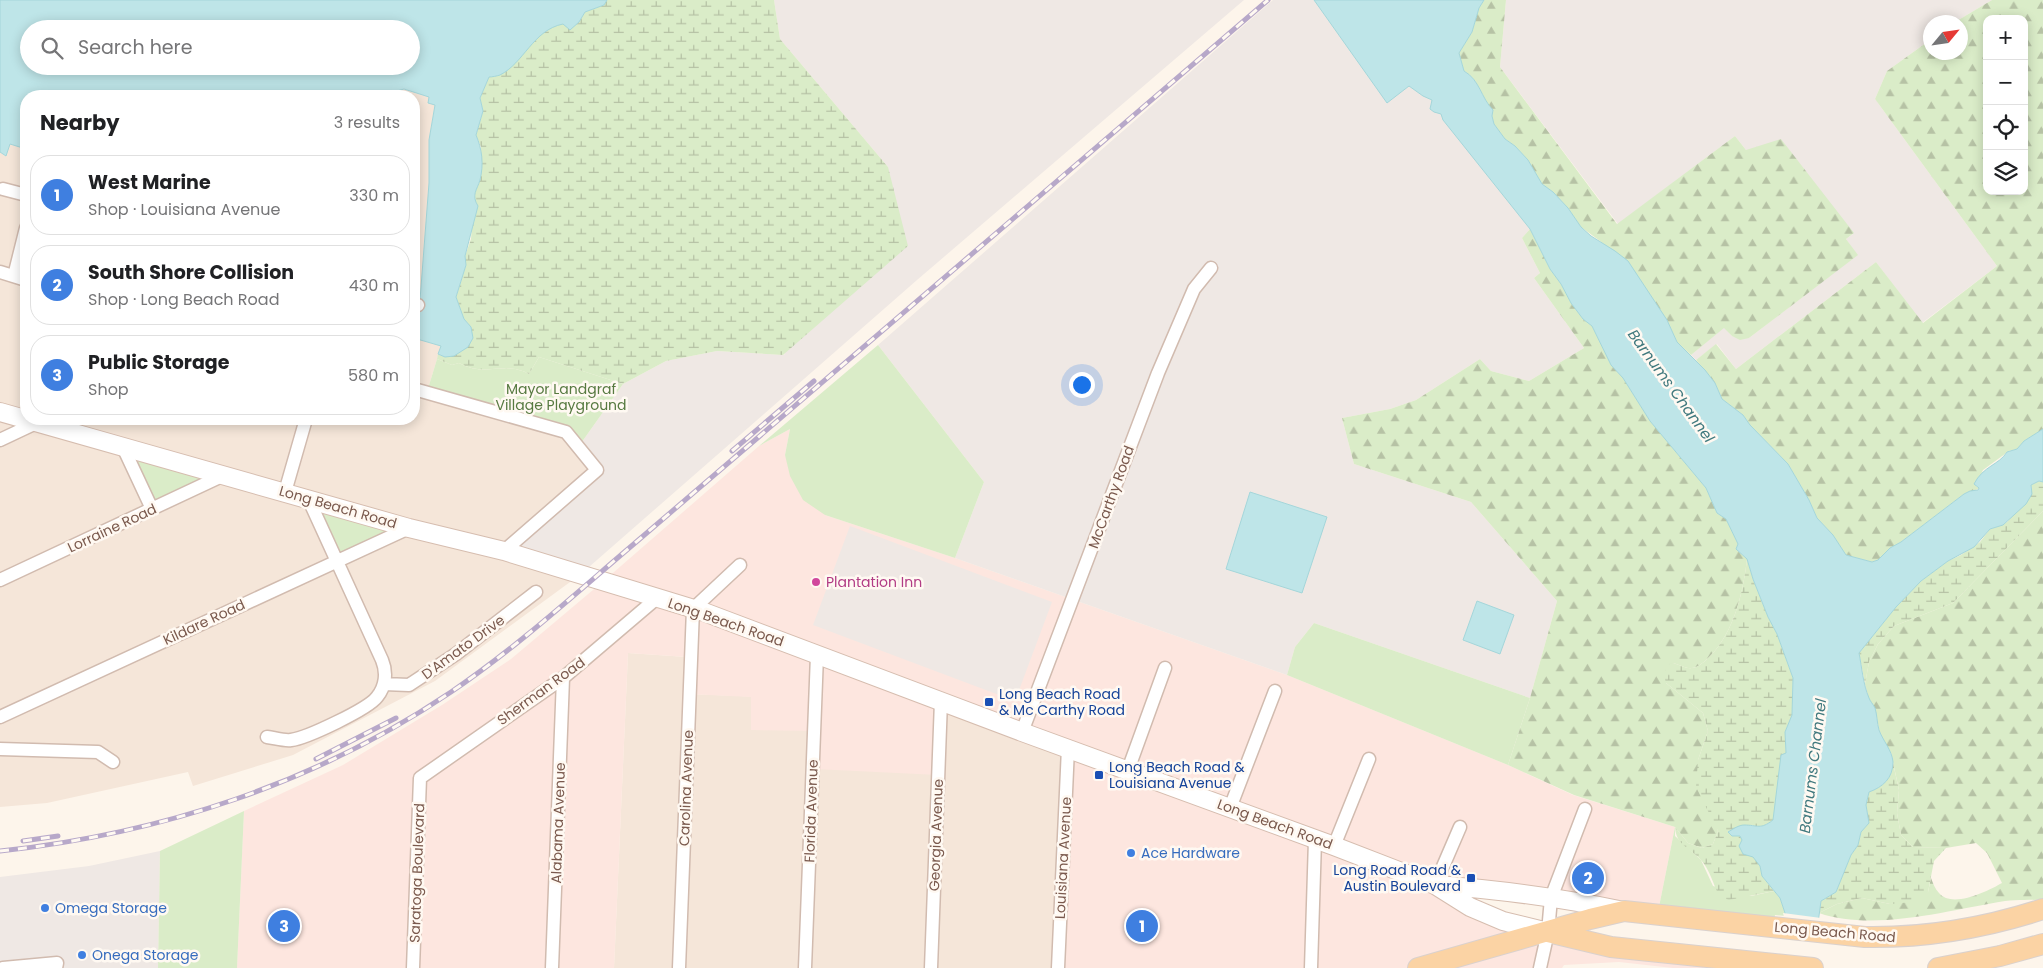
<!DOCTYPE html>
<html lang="en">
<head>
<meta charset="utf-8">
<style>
	:root { --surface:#fff; --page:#f2f2f2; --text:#202124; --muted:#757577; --line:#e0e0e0; --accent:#e76550 }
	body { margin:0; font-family:Poppins,sans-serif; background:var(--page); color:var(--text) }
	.controls { position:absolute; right:15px; top:15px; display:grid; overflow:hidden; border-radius:10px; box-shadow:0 2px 12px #0003 }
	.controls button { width:45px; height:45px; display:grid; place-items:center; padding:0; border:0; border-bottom:1px solid var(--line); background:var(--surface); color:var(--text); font:25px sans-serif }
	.compass { position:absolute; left:1923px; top:15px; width:45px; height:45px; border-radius:50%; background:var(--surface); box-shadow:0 2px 12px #0003; rotate:61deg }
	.you { position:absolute; left:1081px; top:384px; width:18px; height:18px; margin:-12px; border:4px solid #fff; border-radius:50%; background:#1a73e8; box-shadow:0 0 0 8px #1a73e833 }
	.badge { display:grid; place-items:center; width:32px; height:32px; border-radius:50%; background:var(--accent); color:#fff; font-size:16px; font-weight:700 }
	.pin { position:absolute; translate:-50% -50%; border:2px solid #fff; box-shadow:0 1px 5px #0006 }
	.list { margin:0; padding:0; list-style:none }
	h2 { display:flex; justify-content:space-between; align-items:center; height:65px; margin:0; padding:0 20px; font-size:21px }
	h2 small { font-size:16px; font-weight:400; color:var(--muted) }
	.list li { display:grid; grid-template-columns:32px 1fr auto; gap:15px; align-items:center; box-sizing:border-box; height:80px; margin:0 10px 10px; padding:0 10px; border:1px solid var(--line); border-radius:20px }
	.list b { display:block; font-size:19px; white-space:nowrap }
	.list p { margin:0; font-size:16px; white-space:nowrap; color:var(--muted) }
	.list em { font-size:16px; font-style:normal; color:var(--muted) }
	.icon { flex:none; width:28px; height:28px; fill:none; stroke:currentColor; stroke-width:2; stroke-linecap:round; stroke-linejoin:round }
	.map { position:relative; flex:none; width:2043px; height:968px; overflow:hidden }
	.search { position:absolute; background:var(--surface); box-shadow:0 2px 12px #0003; left:20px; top:20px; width:400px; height:55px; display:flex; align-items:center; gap:12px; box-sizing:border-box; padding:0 18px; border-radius:28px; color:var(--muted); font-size:19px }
	.panel { position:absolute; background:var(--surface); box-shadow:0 2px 12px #0003; left:20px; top:90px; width:400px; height:335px; border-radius:20px }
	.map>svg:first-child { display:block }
	.residential { fill:#f5e6d9 }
	.commercial { fill:#fde6df }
	.industrial { fill:#efe8e4 }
	.green { fill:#daecc8 }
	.forest { fill:url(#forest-firs); fill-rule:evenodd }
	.wetland { fill:url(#wetland-marsh) }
	.water { fill:#bee5e8; stroke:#a4d6da; fill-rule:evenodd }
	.pier { fill:#fdf5eb }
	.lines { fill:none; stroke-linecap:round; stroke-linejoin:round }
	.minor-casing { stroke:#d1bbaf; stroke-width:15 }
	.secondary-casing { stroke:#d6bdaf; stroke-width:20 }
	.primary-casing { stroke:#dad1cd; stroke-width:22 }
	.minor { stroke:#fff; stroke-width:12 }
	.secondary { stroke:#fff; stroke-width:18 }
	.primary { stroke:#fbd3a4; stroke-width:20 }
	.rail-casing { stroke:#b7a8c9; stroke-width:5 }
	.rail { stroke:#fff9f2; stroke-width:3; stroke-dasharray:9; stroke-linecap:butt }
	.hotel-dot { fill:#d1479c; stroke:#fff9f2; stroke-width:2 }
	.transit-dot { fill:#1a4fb4; stroke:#fff9f2; stroke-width:2 }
	.shop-dot { fill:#3f7fe0; stroke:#fff9f2; stroke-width:2 }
	.labels { text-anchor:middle; stroke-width:5; stroke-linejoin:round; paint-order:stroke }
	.park-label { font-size:14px; fill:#577a41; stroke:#fff9f2 }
	.street-label { font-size:14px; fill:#7a594d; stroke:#fff9f2 }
	.hotel-label { font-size:14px; fill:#b23c85; stroke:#fff9f2; text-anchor:start }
	.transit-label { font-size:14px; fill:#164399; stroke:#fff9f2; text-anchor:start }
	.shop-label { font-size:14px; fill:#366cbe; stroke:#fff9f2; text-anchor:start }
	.water-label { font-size:15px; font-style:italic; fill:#40797e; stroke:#fff9f2 }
</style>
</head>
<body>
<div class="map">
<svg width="2043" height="968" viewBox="0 0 2043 968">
	<defs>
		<pattern id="forest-firs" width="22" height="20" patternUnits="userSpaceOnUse" patternTransform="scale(1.25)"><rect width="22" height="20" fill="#daecc8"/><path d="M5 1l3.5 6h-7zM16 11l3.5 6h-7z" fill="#b6c2a5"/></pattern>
		<pattern id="wetland-marsh" width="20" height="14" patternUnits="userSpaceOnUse" patternTransform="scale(1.25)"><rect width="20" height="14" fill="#daecc8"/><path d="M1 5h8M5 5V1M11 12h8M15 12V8" fill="none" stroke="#b6c2a5"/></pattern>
	</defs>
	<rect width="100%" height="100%" fill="#fdf5eb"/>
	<path class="residential" d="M404 89 429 97 435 105 429 140V183L417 339 441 346 427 392 566 431 597 469 581 574 435 681 293 755 193 786 188 772 47 803 0 807V152L6 156 10 144 26 149V419H414V96H379Z
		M628 653 687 657 689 694 945 704 1069 749 1059 968H614Z"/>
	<path class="commercial" d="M790 429 785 455 825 515 955 558 1287 675 1508 765 1573 795 1675 827 1658 912 1435 886 1507 921 1758 968H1673L1619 962 1564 965 1562 968H1059L1069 749 946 704 938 775 815 769 816 731 751 730V697L688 694 687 657 628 653 614 968H237L244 811 343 765 442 705 511 659 606 579 759 446Z"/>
	<path class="industrial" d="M774 0H1244L917 280 581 574 503 551 597 469 579 446 623 384 666 361 717 351 784 355 888 167 780 39Z
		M1273 0H1314L1387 102 1409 86 1423 96 1432 100 1434 112 1441 114 1444 120 1530 229 1522 238 1540 273 1534 278 1584 348 1529 381 1491 371 1480 359 1416 400 1390 409 1342 418 1354 464 1471 502 1557 601 1530 698 1314 623 1295 647 1287 675 955 558 984 482 878 345Z
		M1506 0H1992L1955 22H1930V40L1887 71 1875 99 1997 266 1922 323 1876 262 1736 369 1717 344 1696 360 1691 355 1724 327 1732 336 1749 338 1857 255 1846 239 1853 234 1746 150 1735 136 1618 224 1500 67Z
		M850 526 1052 602 1015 701 813 625Z
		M160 851 158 968H0V877L89 866Z"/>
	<path class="green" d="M878 345 984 482 955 558 825 515 803 500 790 476 785 455 790 429 759 446Z
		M539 357 623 384 579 446 566 431 427 392 437 359 452 365 459 363C487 378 503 360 529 374Z
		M130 453 216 476 153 504Z
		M314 503 401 528 338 557Z
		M1314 623 1530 698 1508 765 1287 675 1295 647Z
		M244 811 237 968H158L160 851Z
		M1675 827V836L1701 860 1713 886 1751 896 1774 891 1780 898 1786 916 1775 915 1773 925 1658 912Z"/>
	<path class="forest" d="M1484 0H1506L1500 67 1617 224 1735 136 1746 150 1781 139 1854 233 1846 239 1858 255 1749 338 1740 340 1732 336 1724 328 1691 355 1677 342 1667 320 1600 241 1581 227 1568 208 1553 192 1542 184 1528 160 1515 146 1505 139 1494 124 1492 116 1493 110C1481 98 1480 80 1464 71L1459 53 1472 32 1479 8Z
		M1992 0H2043V429L2024 441 2017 449 2009 451 1983 470 1976 486 1979 488C1976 491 1969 491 1964 494L1901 542 1890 548 1878 560 1872 562 1846 555 1833 535 1817 518 1809 500 1788 464 1750 425 1743 415 1722 399 1715 383 1696 360 1716 344 1736 369 1876 262 1923 323 1997 266 1875 99 1887 71 1930 40V52H1960V22H1955ZM1987 19H2024V191H1987Z
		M1530 229 1550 269 1561 284 1571 303 1583 319 1592 326 1611 365 1623 378 1650 421 1706 488 1717 513 1726 519 1738 544 1736 549 1747 559C1743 594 1733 637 1705 661 1701 664 1697 668 1692 668 1686 669 1678 664 1673 663L1666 683 1703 713 1708 731 1698 760 1718 831 1713 844 1702 848 1688 843 1675 827 1574 795 1508 765 1530 698 1557 601 1471 502 1354 464 1342 418 1390 409 1416 400 1480 359 1491 371 1529 381 1584 348 1534 278 1540 273 1522 238Z
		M2043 511V899C2031 901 2018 899 2005 901 1949 910 1874 932 1819 913L1837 904 1862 898 1890 904 1928 892 1931 878C1933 883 1935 889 1939 893 1952 909 1988 891 2002 883L1987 853 1976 843 1946 848 1913 847 1901 835 1897 813 1899 790 1891 753 1884 743 1879 729 1875 709 1869 700 1865 684 1869 662 1878 644 1894 626 1953 603Z"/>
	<path class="wetland" d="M607 0H774L780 39 888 167 908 246 783 355 717 351 666 361 623 384 539 357 529 374C503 360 487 378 459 363L452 365 437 359 438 354 442 356 471 327 464 319 456 297 466 265 465 256 471 239 475 189 480 181 481 147 476 135 483 111 480 98 489 77C518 71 527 40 552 26 559 22 571 23 579 22L585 12 604 5Z
		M2039 481 2043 482V511L1953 603 1894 626 1878 644 1869 662 1865 684 1859 653 1896 607 1921 581 1948 561 1961 555 1980 542 1990 529 2003 525 2008 521 2032 490 2031 485Z
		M1747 559 1753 579 1768 617 1777 634 1793 678 1792 715 1785 732 1786 753 1773 820C1765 826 1760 828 1751 825L1732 836H1740L1760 866 1762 876 1774 891 1729 900 1720 897C1713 885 1710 869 1700 859 1689 847 1676 845 1675 827L1688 843 1702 848 1713 844 1718 831 1696 787 1698 760 1708 731 1703 713 1666 683 1664 675 1667 665 1673 663C1678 664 1686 669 1692 668 1697 668 1701 664 1705 661 1733 637 1743 594 1747 559Z
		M1893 763 1899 790 1897 813 1901 835 1913 847 1946 848 1934 861 1928 892 1923 901 1890 904 1862 898 1837 904 1819 913 1821 901 1836 892 1851 855 1858 845 1861 832 1869 823 1866 805 1869 792C1885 786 1889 779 1893 763Z"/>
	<path class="water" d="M0 0H607L604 5 585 12 579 22 570 30 563 24C533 30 524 63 500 75 497 76 492 77 489 77L480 98 483 111 476 135C482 149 484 164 480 180 477 190 471 195 478 206L465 256 466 265 456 297 464 319 471 327 473 338 468 347 454 356 445 357 438 354 441 346 417 339 429 183V140L435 105 428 103 429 97 404 89 379 96H26V149L10 144 6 156 0 152ZM29 29H411V66H29Z
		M1314 0H1484L1479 8 1472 32 1459 53 1464 71C1480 80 1481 98 1493 110L1492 116 1494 124 1505 139 1515 146 1528 160 1542 184 1553 192 1568 208 1581 227 1591 236 1615 251 1628 261 1667 320 1677 342 1705 370 1715 383 1722 399 1743 415 1750 425 1788 464 1809 500 1817 518 1833 535 1846 555 1872 562 1878 560 1890 548 1901 542 1964 494 1970 491 1978 490 1979 488 1974 484C1983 466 1999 465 2007 452L2017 449 2024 441 2043 429V482L2039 481 2031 485 2032 494 2026 504 2003 525 1990 529 1974 547 1948 561 1921 581 1896 607 1859 653C1862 668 1863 684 1869 698 1870 701 1873 704 1875 708 1877 714 1877 723 1879 730 1883 741 1892 750 1893 762 1893 778 1883 787 1869 792L1866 805 1869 823 1861 832 1858 845 1851 855 1836 892 1821 901 1812 968 1786 916 1780 898 1762 876 1760 866 1753 857 1743 854 1739 846 1742 840 1740 836H1732L1728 832C1733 829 1739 825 1744 825 1758 825 1760 830 1773 820L1781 755 1786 753 1785 732 1792 715 1793 678 1777 634 1768 617 1753 579 1747 559 1736 549 1738 544 1726 519 1717 513 1706 488 1650 421 1623 378 1611 365 1592 326 1583 319 1571 303 1561 284 1550 269 1530 229 1443 120 1441 114 1434 112 1430 109 1432 100 1423 96 1409 86 1387 103Z
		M1250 492 1327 517 1302 593 1226 569Z
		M1477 601 1514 615 1500 654 1463 640Z"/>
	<path class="pier" d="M1783 913 1821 918 1815 968H1777L1784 917Z"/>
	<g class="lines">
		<g class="minor-casing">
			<path id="minor" d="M3 189 26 195
				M0 272 26 280
				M14 276 26 228
				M414 304 418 305
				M414 389 566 432 597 470 504 551
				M0 440 36 423
				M123 447 152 509
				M285 492 306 419
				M0 580 224 475
				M384 684 409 685 456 654 536 592
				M0 717 409 528
				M1022 732 1158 373 1194 289 1211 268
				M267 737C275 738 284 741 291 740 307 738 368 709 377 697 386 686 387 672 382 660L308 498
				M0 749 98 752 113 762
				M1128 770 1165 668
				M1230 808 1275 691
				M1334 846 1369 759
				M1435 885 1460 827
				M3 968 57 963 56 968
				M413 968 420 778 563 678 657 598
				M552 968 563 678
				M679 968 693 609 740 565
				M805 968 817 655
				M931 968 941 701
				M1058 968 1068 748
				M1311 968 1315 840
				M1540 968 1548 932 1551 898 1585 809"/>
		</g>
		<g class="secondary-casing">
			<path id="secondary" d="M0 412 409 528 504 551 704 612 1022 732 1334 846 1435 885 1470 907 1503 921 1548 932
				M1438 885C1500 890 1563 898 1624 911"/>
		</g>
		<g class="primary-casing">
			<path id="primary" d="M1548 932 1611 947 1813 968
				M1418 968 1590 919 1624 911 1865 937C1927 938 1985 928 2043 909
				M1938 968 2000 956 2043 944"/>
		</g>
		<use href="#minor" class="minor"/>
		<use href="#secondary" class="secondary"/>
		<use href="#primary" class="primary"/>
		<g class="rail-casing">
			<path id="rail" d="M732 451 814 381
				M316 759 396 718
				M23 841 58 836
				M0 851C161 834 316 783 451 692 516 648 575 594 635 543L1268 0"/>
		</g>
		<use href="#rail" class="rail"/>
	</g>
	<circle class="hotel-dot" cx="816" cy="582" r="5"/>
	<g class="transit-dot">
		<rect x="984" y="697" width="10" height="10" rx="2.5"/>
		<rect x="1094" y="770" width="10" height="10" rx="2.5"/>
		<rect x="1466" y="873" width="10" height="10" rx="2.5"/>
	</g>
	<g class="shop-dot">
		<circle cx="1131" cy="853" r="5"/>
		<circle cx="45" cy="908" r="5"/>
		<circle cx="82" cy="955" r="5"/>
	</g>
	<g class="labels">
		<g class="park-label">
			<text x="561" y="394">Mayor Landgraf<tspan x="561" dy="16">Village Playground</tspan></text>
		</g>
		<g class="street-label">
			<text transform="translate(1111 497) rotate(-70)" y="5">McCarthy Road</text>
			<text transform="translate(338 507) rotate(16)" y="5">Long Beach Road</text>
			<text transform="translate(112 528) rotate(-25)" y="5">Lorraine Road</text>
			<text transform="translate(204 622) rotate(-25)" y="5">Kildare Road</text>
			<text transform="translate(726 622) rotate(19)" y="5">Long Beach Road</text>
			<text transform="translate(463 647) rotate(-36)" y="5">D'Amato Drive</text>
			<text transform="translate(541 691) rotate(-36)" y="5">Sherman Road</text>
			<text transform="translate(686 788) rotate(-88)" y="5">Carolina Avenue</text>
			<text transform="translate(811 811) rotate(-88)" y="5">Florida Avenue</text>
			<text transform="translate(558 823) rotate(-88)" y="5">Alabama Avenue</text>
			<text transform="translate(1275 824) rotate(20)" y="5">Long Beach Road</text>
			<text transform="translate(936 835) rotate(-88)" y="5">Georgia Avenue</text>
			<text transform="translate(1063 858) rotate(-87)" y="5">Louisiana Avenue</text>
			<text transform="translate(417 873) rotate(-88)" y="5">Saratoga Boulevard</text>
			<text transform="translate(1835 932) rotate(5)" y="5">Long Beach Road</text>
		</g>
		<g class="hotel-label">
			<text x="826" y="587">Plantation Inn</text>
		</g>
		<g class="transit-label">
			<text x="999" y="699">Long Beach Road<tspan x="999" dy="16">&amp; Mc Carthy Road</tspan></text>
			<text x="1109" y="772">Long Beach Road &amp;<tspan x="1109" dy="16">Louisiana Avenue</tspan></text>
			<text x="1461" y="875" text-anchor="end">Long Road Road &amp;<tspan x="1461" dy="16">Austin Boulevard</tspan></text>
		</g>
		<g class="shop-label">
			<text x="1141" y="858">Ace Hardware</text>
			<text x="55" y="913">Omega Storage</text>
			<text x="92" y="960">Onega Storage</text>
		</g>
		<g class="water-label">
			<text transform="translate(1671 386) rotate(54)" y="5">Barnums Channel</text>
			<text transform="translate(1813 766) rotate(-83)" y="5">Barnums Channel</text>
		</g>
	</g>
</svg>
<div class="controls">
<button>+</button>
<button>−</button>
<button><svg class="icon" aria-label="locate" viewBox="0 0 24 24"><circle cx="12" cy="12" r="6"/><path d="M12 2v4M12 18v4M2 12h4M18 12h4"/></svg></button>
<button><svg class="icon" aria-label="layers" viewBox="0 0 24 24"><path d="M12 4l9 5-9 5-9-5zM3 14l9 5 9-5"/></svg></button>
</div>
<svg class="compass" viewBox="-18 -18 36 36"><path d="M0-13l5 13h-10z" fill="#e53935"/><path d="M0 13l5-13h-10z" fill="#757577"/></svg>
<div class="you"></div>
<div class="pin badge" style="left:1142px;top:926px;background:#3f7fe0">1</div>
<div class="pin badge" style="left:1588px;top:878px;background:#3f7fe0">2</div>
<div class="pin badge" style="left:284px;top:926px;background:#3f7fe0">3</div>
<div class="search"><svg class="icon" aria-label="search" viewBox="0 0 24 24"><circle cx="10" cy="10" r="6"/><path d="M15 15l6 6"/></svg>Search here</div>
<section class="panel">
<h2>Nearby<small>3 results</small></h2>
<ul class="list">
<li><span class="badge" style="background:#3f7fe0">1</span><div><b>West Marine</b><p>Shop · Louisiana Avenue</p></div><em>330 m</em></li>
<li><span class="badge" style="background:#3f7fe0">2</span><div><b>South Shore Collision</b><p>Shop · Long Beach Road</p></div><em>430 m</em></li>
<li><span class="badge" style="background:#3f7fe0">3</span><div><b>Public Storage</b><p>Shop</p></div><em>580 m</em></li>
</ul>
</section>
</div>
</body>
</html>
